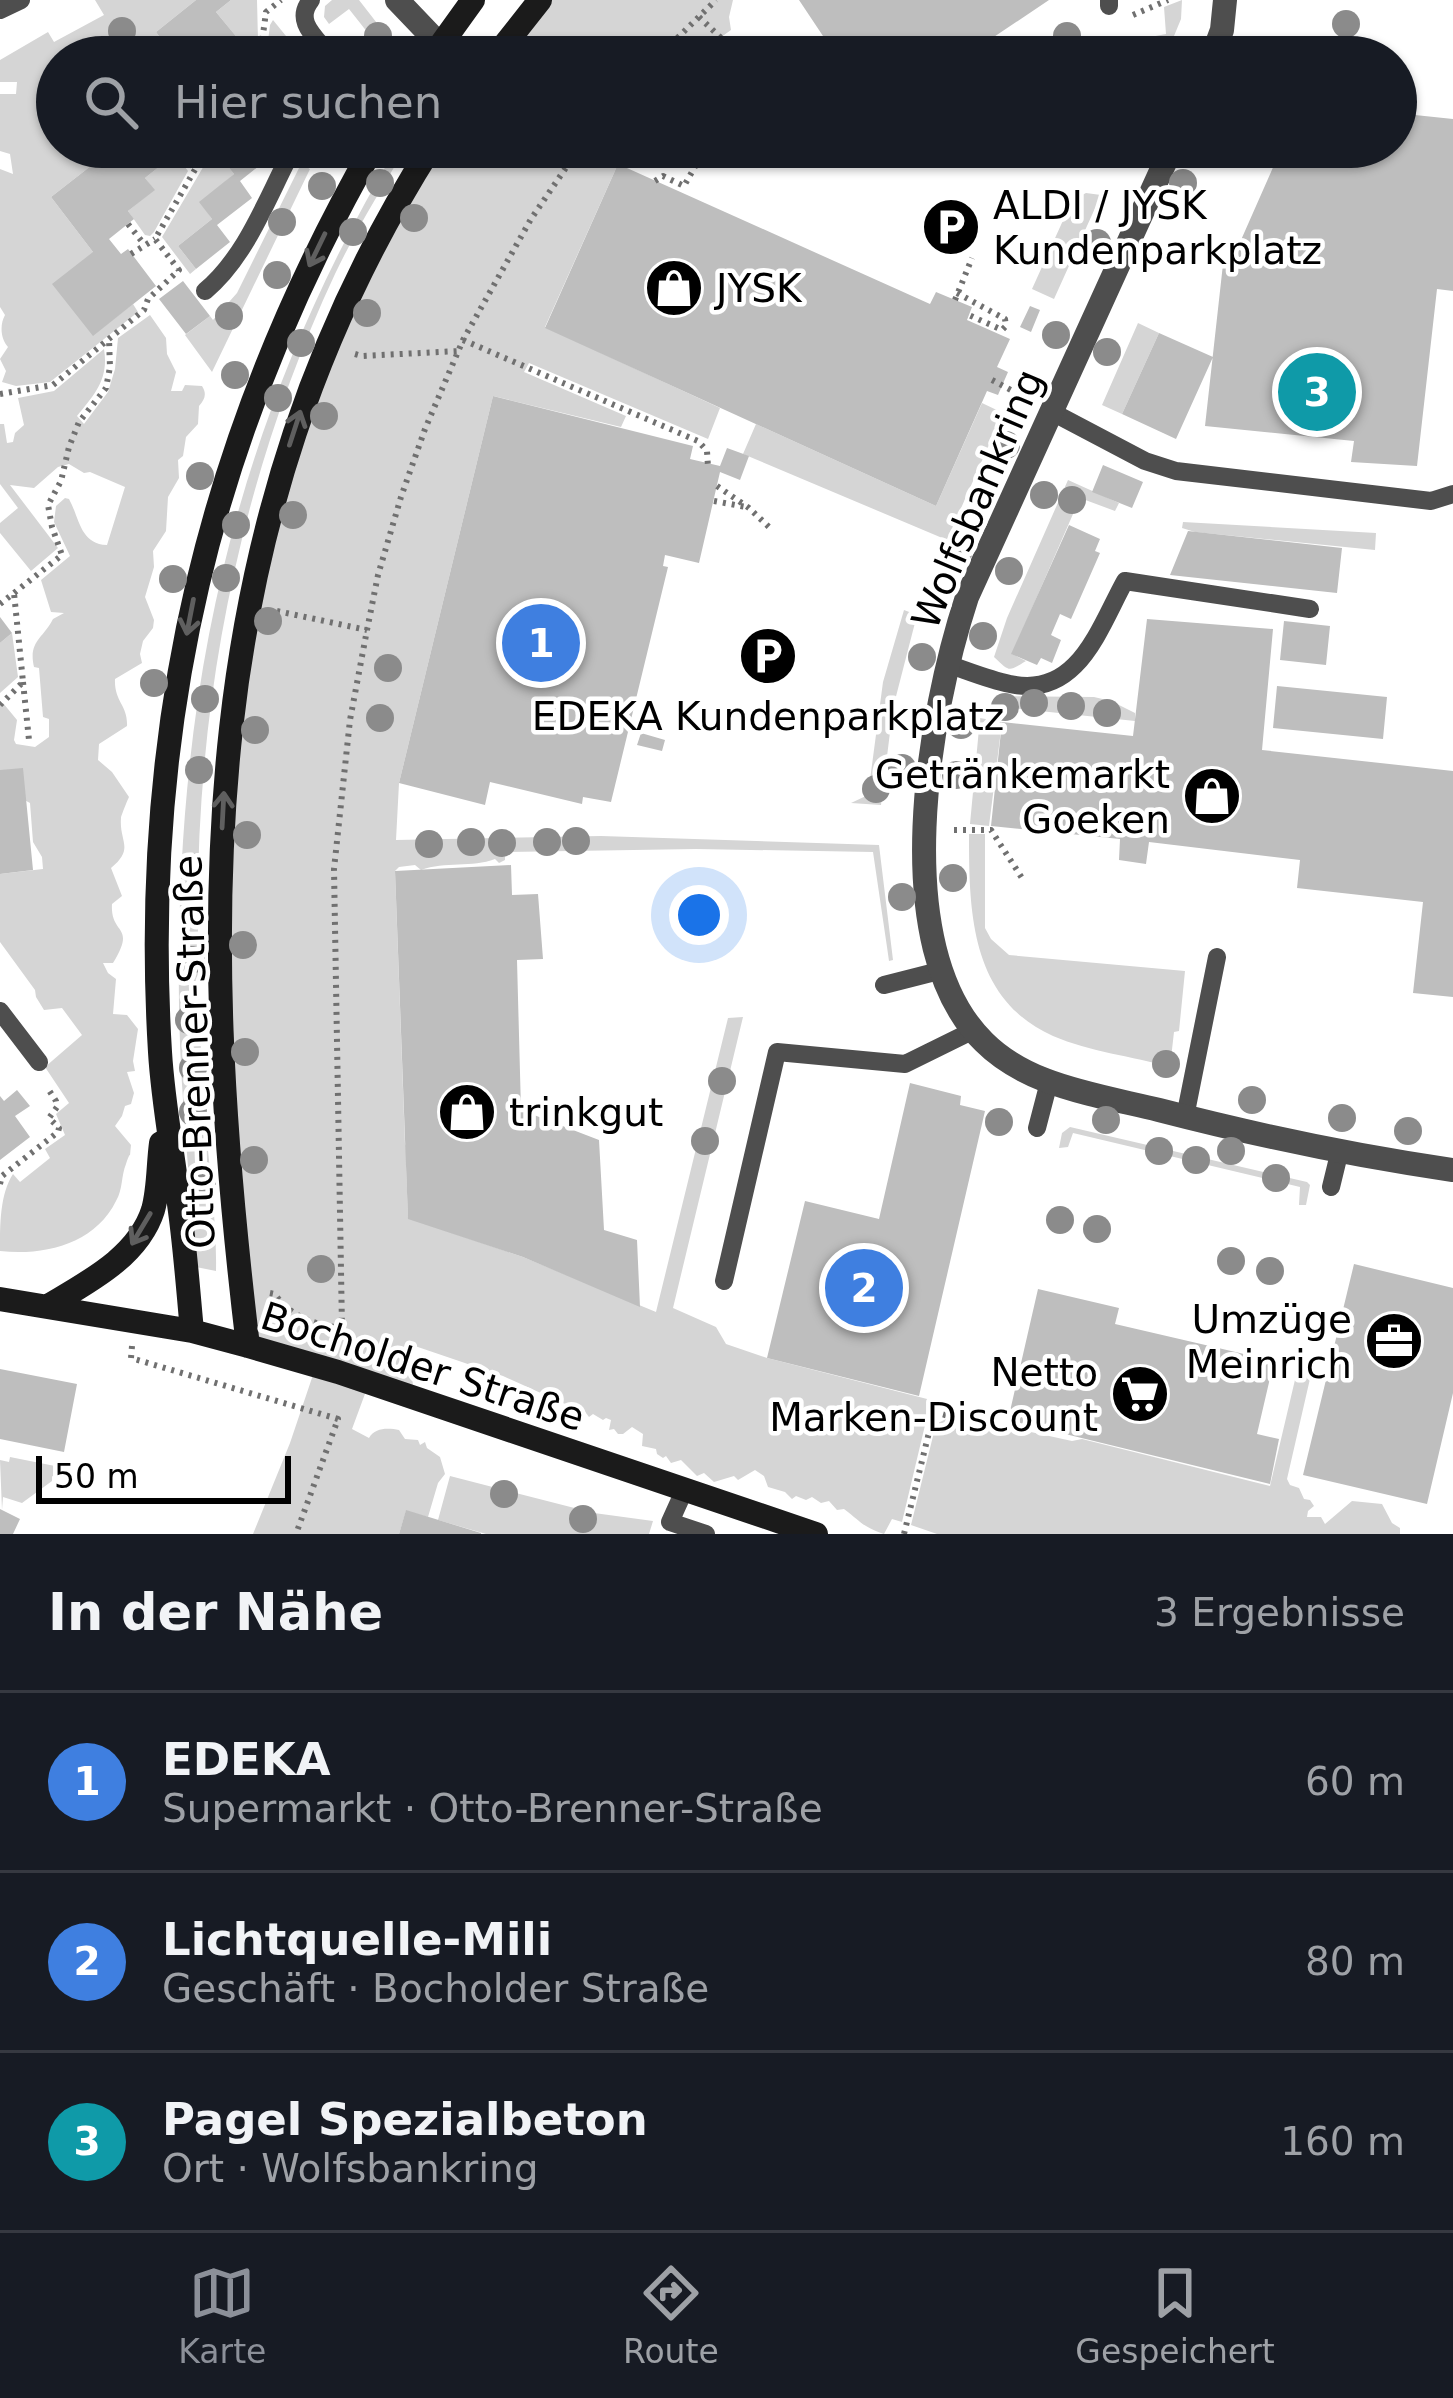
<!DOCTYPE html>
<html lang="de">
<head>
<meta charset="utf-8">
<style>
	:root { --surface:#171b24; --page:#20242c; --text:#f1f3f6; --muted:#9ea1a6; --line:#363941; --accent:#8c9099 }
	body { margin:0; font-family:"DejaVu Sans",sans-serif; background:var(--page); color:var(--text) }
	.scale { position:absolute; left:36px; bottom:30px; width:255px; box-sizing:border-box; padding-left:12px; border:6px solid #000; border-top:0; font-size:33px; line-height:42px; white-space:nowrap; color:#000; -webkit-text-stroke:9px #fff; paint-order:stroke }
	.you { position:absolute; left:699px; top:915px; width:42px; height:42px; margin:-30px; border:9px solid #fff; border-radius:50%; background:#1a73e8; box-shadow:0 0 0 18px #1a73e833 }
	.badge { display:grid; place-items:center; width:78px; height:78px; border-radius:50%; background:var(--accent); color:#fff; font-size:39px; font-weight:700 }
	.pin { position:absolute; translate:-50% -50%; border:6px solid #fff; box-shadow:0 3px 12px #0006 }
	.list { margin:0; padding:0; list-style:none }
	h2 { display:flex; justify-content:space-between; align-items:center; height:156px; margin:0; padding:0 48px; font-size:51px }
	h2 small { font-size:39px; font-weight:400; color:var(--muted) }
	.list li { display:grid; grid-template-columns:78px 1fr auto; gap:36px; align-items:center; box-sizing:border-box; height:180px; padding:0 48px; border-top:3px solid var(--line) }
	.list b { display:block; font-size:45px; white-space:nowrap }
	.list p { margin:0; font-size:39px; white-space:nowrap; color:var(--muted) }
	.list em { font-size:39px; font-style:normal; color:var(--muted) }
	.icon { flex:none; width:66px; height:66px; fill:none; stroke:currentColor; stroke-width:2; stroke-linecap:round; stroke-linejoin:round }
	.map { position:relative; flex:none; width:1453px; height:1534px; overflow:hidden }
	.search { position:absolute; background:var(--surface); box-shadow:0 3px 9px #0004; left:36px; right:36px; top:36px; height:132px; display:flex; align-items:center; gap:30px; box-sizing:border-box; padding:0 42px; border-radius:66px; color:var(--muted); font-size:45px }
	.sheet { height:696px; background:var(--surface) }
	nav { display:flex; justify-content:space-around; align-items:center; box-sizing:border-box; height:168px; border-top:3px solid var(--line); background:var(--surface); font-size:33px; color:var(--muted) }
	nav a { display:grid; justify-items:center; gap:6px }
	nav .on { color:var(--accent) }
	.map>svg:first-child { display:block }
	.green { fill:#d5d5d5 }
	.building { fill:#bebebe }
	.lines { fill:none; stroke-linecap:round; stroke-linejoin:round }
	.path { stroke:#707070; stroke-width:6; stroke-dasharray:3 6; stroke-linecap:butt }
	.lane { stroke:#4e4e4e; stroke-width:18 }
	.street { stroke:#4e4e4e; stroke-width:24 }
	.secondary { stroke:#1b1b1b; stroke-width:24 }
	.tree { fill:#8b8b8b }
	.oneway { stroke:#5f5f5f }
	.labels { text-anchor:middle; stroke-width:9; stroke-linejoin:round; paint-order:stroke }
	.poi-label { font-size:39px; fill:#000; stroke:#fff; text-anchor:start }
	.street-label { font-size:39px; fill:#000; stroke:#fff }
</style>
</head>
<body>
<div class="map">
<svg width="1453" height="1534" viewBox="0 0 1453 1534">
	<rect width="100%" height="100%" fill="#fff"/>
	<path class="green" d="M95 0H196L156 32 161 39 141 57H57V147H101L96 151 101 158 51 197 93 252V335L133 304 138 312 50 382 16 386 2 382 6 371 0 359 8 347C0 338 0 324 5 315L0 307V169L13 174 10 154 0 151V94H16L17 82H0V60L48 32 54 42 104 15Z
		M231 0H257L258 41 254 57H243L248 51 216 12Z
		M332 0H359L387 36 382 57H368L379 47 349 9 329 24 324 17 325 6Z
		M540 0H733L729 17 731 30 717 40 703 57H495Z
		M1182 0 1181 19 1167 53 1140 39 1166 34 1164 7Z
		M273 20 299 52 292 57H266L270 25Z
		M215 147H227L231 151 222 159 234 174 201 203 212 219 178 246 196 269 190 274 162 237Z
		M397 147H406C382 188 356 230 335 274 239 479 194 709 198 936 199 996 200 1057 205 1117 209 1168 217 1220 216 1271L196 1267C190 1180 180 1093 179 1005 175 688 234 421 397 147Z
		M431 147H628L617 160 618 164 545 327 720 408 708 439 529 363 524 372 626 416 621 427 493 396 399 783 396 840 601 836 879 845 893 960 889 961 887 947 873 852 696 849 505 852V860L499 863 495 859C472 868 445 861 421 870L415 865 399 867 395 871 405 1144 411 1152 406 1164 408 1218 523 1257 656 1312 728 1018 743 1017 673 1308 716 1327 726 1344 767 1358 931 1400 902 1522 892 1519 884 1534C863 1527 861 1522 844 1509L837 1510 829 1501 821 1503 812 1497 806 1500 796 1496 792 1499 785 1492 768 1487 764 1476 755 1470 738 1480 734 1476 714 1482 704 1473 697 1476 681 1460 671 1463 666 1456 663 1458 657 1454 656 1449 642 1446 643 1434 632 1427 623 1434H618L614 1429 609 1430 611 1420 606 1418 603 1420 593 1414 589 1417 583 1409 574 1408 503 1376 412 1345 413 1398 369 1383 352 1429 369 1438C375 1427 389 1428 399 1430L405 1439 418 1440 420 1445 425 1442 427 1448 440 1457 445 1474 438 1483 428 1517 406 1511 399 1534H253L290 1443 316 1366 248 1346 222 816 280 475Z
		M175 154 188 171 154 232 150 236 145 235 128 211 154 190 145 178Z
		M301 164 310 169 212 372 185 335 210 316 213 320 237 293Z
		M1086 193 1101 195 1054 299 1032 289 1070 205 1076 198Z
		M150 315 166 338 167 354 176 372 171 391H182L185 385 202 386C207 394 205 399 199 406L198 424 186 437 183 456 178 460 179 478 168 497 166 531 153 551 154 567 145 597 154 620 153 628 143 641 140 654 142 663 115 679C114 702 128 705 127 726L99 744 98 760 112 772 129 797C128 799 121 816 121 818 119 842 135 848 111 868L122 896 112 904C110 936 137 924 113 963H103L108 973 116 979 113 1014 127 1015 138 1029 133 1061 135 1071 127 1072 134 1093 131 1104 125 1106 122 1116 115 1126 131 1145C129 1164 132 1146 126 1164 121 1176 123 1189 116 1201 95 1244 44 1256 0 1251 0 1224 0 1194 13 1174L20 1182 50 1158 45 1149 65 1135 56 1114 69 1103 45 1067 82 1035 62 1008 44 1010 36 997 35 990 0 942V874L43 869 42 857 33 842 30 803 17 796 0 778V705L3 703 17 720 14 740 16 744 35 747 49 737V719L43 717 39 668 34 667C28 641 43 639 53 619L64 613 51 612 41 580 70 556 54 522 56 506 65 498 69 499C80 519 80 544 107 545L125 487 90 472 84 473 69 464 58 467 34 488 10 485 58 548 31 571 0 533V523L18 508 0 484V424H4L7 443 13 442 15 433 24 425 18 398 54 391 104 349C109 379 95 394 77 416L84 424 108 392 115 369 118 338Z
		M1138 323 1159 333 1122 414 1102 405Z
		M982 403 1003 413 947 540 743 454 756 424 936 506Z
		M1068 480 1119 503 1115 511 1080 498 1012 654 1026 661C1008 672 1010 672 994 657L1007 618Z
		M1183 522 1376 533 1375 550 1195 532 1182 528Z
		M904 610 917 615 893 708 881 805 851 803 868 795 883 682Z
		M12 633 18 677 0 693V643Z
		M1003 696 1094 697 1111 701 1135 713V721L1001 707Z
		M980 718 1002 722 989 826 970 824Z
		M969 834H985V928L991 939 1009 955 1185 971 1179 1031 1174 1032 1170 1067C1132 1056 1090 1052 1053 1036 970 999 969 911 969 834Z
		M1070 1127 1307 1182 1310 1185 1306 1205H1299L1300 1187 1073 1133 1068 1147 1059 1148 1062 1133Z
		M1298 1367 1312 1370 1287 1479 1290 1485 1299 1488 1304 1499 1310 1500 1314 1506 1308 1511 1307 1517H1321L1325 1524 1352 1501 1382 1504 1392 1523 1400 1528V1534H937L911 1525 936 1424 946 1419 950 1412 958 1414 969 1411 981 1421 1072 1441 1082 1439 1270 1486Z
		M10 1457 60 1467 52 1481 22 1503 3 1497 2 1510 0 1460 9 1462Z
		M450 1476 594 1513 653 1521 649 1534H486L438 1520Z"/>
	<path class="building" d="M196 0H231L216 12 249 52 243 57H138L161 39 156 32Z
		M799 0H1049L964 57H837Z
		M1396 113 1453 119V291L1437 289 1417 466 1351 462 1354 441 1205 426 1223 264 1230 265 1282 147H1396Z
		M101 147H184L145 178 155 190 128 211 134 219 109 239 121 254 128 249 156 286 93 336 52 284 93 252 51 197 101 158 96 151Z
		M236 147H269L274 154 240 181 252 198 217 225 230 242 196 269 178 246 212 219 199 202 234 174 221 158Z
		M618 164 930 304 936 292 972 307 967 320 1010 339 997 367 1008 372 998 395 987 391 936 506 545 328Z
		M183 281 210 316 186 334 159 299Z
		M1030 306 1040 310 1031 332 1020 327Z
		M1159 333 1213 357 1176 439 1122 414Z
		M493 396 693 446 690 459 720 466 727 448 749 456 740 480 720 472 699 563 665 555 663 566 668 567 611 802 583 797 582 804 490 782 485 805 399 783Z
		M1103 465 1143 482 1132 508 1092 492Z
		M1069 525 1100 539 1095 551 1100 553 1071 619 1060 614 1051 635 1061 640 1052 663 1041 658 1037 665 1011 654Z
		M1188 531 1342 548 1337 593 1170 575Z
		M0 617 12 633 0 643Z
		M1147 619 1273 629 1262 750 1453 771V997L1413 993 1423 902 1297 888 1300 860 1149 842 1146 864 1119 860 1120 839 991 826 1002 722 1133 736Z
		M1284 621 1330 626 1326 665 1280 660Z
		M1277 686 1387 697 1383 739 1273 728Z
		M641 733 665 740 662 751 637 745Z
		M23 768 33 870 0 874V770Z
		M511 865 512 895 538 894 543 959 517 960 521 1110 599 1140 604 1230 637 1240 640 1307 523 1257 408 1219 395 871Z
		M910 1083 961 1096 960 1105 985 1111 919 1396 767 1358 805 1201 879 1219Z
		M17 1090 30 1106 15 1116 30 1137 0 1160V1096L4 1101Z
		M1354 1264 1453 1288V1393L1427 1504 1303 1475Z
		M1038 1289 1119 1308 1115 1324 1274 1361 1257 1434 1279 1439 1270 1484 1008 1420Z
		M0 1369 77 1384 64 1452 0 1439Z
		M0 1509 20 1519 13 1534H0Z
		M406 1510 481 1533V1534H399Z"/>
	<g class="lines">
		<path class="path" d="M1133 15 1168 0
			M699 17 741 57
			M260 57 266 12 281 0
			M658 57 716 0
			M180 150 195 169
			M655 181 663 176 684 186 706 147
			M128 224 144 244
			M131 254 155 239
			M957 293 1005 319 1006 326 1002 330 969 315
			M955 300 972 258
			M463 340 698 441 707 451 708 467
			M355 354 362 356 459 351
			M992 380 1028 399
			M0 394 53 385 144 310 148 299 179 270 155 239 208 147
			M717 486 749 508 770 528
			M714 501 746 507
			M0 604 62 555 52 527 48 505 61 481 69 447 79 422 106 388 110 367 109 339
			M277 611 367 630
			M23 682 29 740
			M0 705 23 682 14 593
			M954 830H991L1022 878
			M0 1184 2 1176 58 1132 59 1128 49 1118 57 1107 56 1101 47 1087
			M270 1293 275 1294C290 1317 316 1325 342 1328L334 869 350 720 367 630 378 575 401 497 425 429 463 340 531 219 580 147
			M132 1346 131 1358 338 1419 296 1534
			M904 1534 934 1412 985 1426"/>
		<path class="lane" d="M311 0C293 22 317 38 331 57
			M1109 0V6
			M0 10 21 0
			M205 291C248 255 268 195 294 147
			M1052 412 1145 461 1176 471 1431 501 1453 494
			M947 664C968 671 989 680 1010 684 1078 699 1099 628 1125 581L1310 609
			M884 985 939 971
			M0 1011 39 1062
			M1185 1117 1217 957
			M1037 1128 1049 1082
			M1331 1187 1340 1150
			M724 1281 777 1052 905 1064 974 1030
			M684 1491 670 1522 706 1534"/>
		<path class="street" d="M397 0 440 45
			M1212 57 1222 30 1225 0
			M1172 147 967 597C929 713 886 946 984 1042 1001 1059 1022 1071 1045 1080 1081 1094 1122 1101 1159 1110 1256 1135 1354 1156 1453 1170"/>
		<path class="secondary" d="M432 57 473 0
			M495 57 540 0
			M0 1299 192 1331 248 1346 338 1372 816 1534
			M48 1306C88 1282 138 1257 153 1210 159 1189 158 1165 161 1143
			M192 1331C188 1289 185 1246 179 1204 173 1153 163 1103 160 1052 140 724 210 432 373 147
			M248 1346C197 920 193 523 431 147"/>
	</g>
	<g class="tree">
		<circle cx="1346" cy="24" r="14"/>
		<circle cx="122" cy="31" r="14"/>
		<circle cx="378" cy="36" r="14"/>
		<circle cx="1067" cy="36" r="14"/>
		<circle cx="380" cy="183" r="14"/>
		<circle cx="1183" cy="183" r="14"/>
		<circle cx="322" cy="186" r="14"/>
		<circle cx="414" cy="218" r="14"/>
		<circle cx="282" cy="222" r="14"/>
		<circle cx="353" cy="232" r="14"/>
		<circle cx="1097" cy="243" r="14"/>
		<circle cx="277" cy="275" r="14"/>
		<circle cx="367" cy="313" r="14"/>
		<circle cx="229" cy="316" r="14"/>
		<circle cx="1056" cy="335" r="14"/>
		<circle cx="301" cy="343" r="14"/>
		<circle cx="1107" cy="352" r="14"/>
		<circle cx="235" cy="375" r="14"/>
		<circle cx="278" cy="398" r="14"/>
		<circle cx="324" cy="416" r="14"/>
		<circle cx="1006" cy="445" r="14"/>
		<circle cx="200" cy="476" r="14"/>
		<circle cx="1044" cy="495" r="14"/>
		<circle cx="1072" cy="500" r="14"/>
		<circle cx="293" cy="515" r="14"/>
		<circle cx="236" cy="525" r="14"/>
		<circle cx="958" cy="553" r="14"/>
		<circle cx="1009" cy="571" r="14"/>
		<circle cx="226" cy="578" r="14"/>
		<circle cx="173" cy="579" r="14"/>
		<circle cx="268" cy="621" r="14"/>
		<circle cx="983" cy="636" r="14"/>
		<circle cx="922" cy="657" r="14"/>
		<circle cx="388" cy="668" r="14"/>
		<circle cx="154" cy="683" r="14"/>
		<circle cx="205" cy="699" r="14"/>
		<circle cx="1034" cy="703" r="14"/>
		<circle cx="1071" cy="706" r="14"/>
		<circle cx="1005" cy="707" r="14"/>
		<circle cx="1107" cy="713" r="14"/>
		<circle cx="380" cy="718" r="14"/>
		<circle cx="961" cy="725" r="14"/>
		<circle cx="255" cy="730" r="14"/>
		<circle cx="902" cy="768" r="14"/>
		<circle cx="199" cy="770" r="14"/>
		<circle cx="956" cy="775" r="14"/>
		<circle cx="876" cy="789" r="14"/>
		<circle cx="247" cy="835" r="14"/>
		<circle cx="576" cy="841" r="14"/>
		<circle cx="471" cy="842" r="14"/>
		<circle cx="547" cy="842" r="14"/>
		<circle cx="502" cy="843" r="14"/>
		<circle cx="429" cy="844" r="14"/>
		<circle cx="191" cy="867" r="14"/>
		<circle cx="953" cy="878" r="14"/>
		<circle cx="902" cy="897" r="14"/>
		<circle cx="243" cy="945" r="14"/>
		<circle cx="191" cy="960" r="14"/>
		<circle cx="189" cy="1020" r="14"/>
		<circle cx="245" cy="1052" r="14"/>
		<circle cx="1166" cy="1064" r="14"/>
		<circle cx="193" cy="1068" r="14"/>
		<circle cx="722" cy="1081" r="14"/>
		<circle cx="1252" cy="1100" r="14"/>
		<circle cx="193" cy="1112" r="14"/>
		<circle cx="1342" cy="1118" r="14"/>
		<circle cx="1106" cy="1120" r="14"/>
		<circle cx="999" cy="1122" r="14"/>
		<circle cx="1408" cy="1131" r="14"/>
		<circle cx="705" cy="1141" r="14"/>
		<circle cx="1159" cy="1151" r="14"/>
		<circle cx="1231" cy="1151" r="14"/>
		<circle cx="254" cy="1160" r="14"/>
		<circle cx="1196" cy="1160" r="14"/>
		<circle cx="1276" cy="1178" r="14"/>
		<circle cx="202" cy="1186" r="14"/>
		<circle cx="1060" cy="1220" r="14"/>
		<circle cx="1097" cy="1229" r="14"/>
		<circle cx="1231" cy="1261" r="14"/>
		<circle cx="321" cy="1269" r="14"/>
		<circle cx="1270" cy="1271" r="14"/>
		<circle cx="504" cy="1494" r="14"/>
		<circle cx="583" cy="1519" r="14"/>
	</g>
	<defs><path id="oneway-shaft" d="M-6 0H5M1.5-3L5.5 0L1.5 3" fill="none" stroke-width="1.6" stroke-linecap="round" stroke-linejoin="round" transform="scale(3)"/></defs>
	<g class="oneway">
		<use href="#oneway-shaft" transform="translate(317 250) rotate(116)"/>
		<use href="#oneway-shaft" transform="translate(295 428) rotate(-72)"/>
		<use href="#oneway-shaft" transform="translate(190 617) rotate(101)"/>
		<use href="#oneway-shaft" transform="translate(223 810) rotate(-87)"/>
		<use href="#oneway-shaft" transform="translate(141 1229) rotate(121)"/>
	</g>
	<defs>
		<g id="parking-disc" transform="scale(3)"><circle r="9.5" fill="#000" stroke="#fff"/><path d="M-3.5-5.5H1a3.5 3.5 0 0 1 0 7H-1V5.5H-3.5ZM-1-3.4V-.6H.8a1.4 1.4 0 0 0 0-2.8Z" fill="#fff"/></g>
		<g id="shop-disc" transform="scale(3)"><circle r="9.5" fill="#000" stroke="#fff"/><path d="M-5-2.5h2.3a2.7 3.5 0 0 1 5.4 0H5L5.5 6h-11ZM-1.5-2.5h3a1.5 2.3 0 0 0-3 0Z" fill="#fff"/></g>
		<g id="office-disc" transform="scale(3)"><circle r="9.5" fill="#000" stroke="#fff"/><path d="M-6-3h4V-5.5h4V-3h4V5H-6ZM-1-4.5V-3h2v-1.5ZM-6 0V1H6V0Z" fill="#fff"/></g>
		<g id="supermarket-disc" transform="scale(3)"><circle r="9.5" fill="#000" stroke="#fff"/><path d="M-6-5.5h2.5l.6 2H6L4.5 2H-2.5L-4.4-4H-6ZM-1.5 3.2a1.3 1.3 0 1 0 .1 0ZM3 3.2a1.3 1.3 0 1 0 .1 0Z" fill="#fff"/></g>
	</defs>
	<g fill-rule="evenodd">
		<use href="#parking-disc" x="951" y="227"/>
		<use href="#shop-disc" x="674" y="288"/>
		<use href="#parking-disc" x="768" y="656"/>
		<use href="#shop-disc" x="1212" y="796"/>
		<use href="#shop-disc" x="467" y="1112"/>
		<use href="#office-disc" x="1394" y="1341"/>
		<use href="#supermarket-disc" x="1140" y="1394"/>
	</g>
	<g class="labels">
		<g class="poi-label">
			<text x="993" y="219">ALDI / JYSK<tspan x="993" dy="45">Kundenparkplatz</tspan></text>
			<text x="716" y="302">JYSK</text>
			<text x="768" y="730" text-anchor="middle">EDEKA Kundenparkplatz</text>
			<text x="1170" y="788" text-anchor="end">Getränkemarkt<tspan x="1170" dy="45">Goeken</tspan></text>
			<text x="509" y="1126">trinkgut</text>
			<text x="1352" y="1333" text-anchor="end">Umzüge<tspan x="1352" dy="45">Meinrich</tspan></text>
			<text x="1098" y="1386" text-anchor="end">Netto<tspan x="1098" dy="45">Marken-Discount</tspan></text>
		</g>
		<g class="street-label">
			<text transform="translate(977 499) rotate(-67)" y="14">Wolfsbankring</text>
			<text transform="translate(194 1052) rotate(-92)" y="14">Otto-Brenner-Straße</text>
			<text transform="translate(423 1366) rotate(18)" y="14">Bocholder Straße</text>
		</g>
	</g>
</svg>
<div class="scale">50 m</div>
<div class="you"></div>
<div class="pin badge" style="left:541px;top:643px;background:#3f7fe0">1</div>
<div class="pin badge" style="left:864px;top:1288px;background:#3f7fe0">2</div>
<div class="pin badge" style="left:1317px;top:392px;background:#0f9aa8">3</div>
<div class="search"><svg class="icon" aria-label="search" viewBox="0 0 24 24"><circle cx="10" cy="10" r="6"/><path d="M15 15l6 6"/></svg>Hier suchen</div>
</div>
<section class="sheet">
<h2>In der Nähe<small>3 Ergebnisse</small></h2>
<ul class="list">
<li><span class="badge" style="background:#3f7fe0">1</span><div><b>EDEKA</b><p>Supermarkt · Otto-Brenner-Straße</p></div><em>60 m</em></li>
<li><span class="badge" style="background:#3f7fe0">2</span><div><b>Lichtquelle-Mili</b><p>Geschäft · Bocholder Straße</p></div><em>80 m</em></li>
<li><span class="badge" style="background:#0f9aa8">3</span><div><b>Pagel Spezialbeton</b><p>Ort · Wolfsbankring</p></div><em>160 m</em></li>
</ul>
</section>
<nav>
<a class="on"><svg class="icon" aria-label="map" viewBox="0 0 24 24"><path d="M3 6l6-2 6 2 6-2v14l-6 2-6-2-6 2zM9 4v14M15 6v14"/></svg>Karte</a>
<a><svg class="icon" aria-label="directions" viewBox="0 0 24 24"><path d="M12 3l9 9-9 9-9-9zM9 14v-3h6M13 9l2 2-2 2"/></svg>Route</a>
<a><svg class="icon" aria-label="saved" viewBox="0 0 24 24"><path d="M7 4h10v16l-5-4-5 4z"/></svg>Gespeichert</a>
</nav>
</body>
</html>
